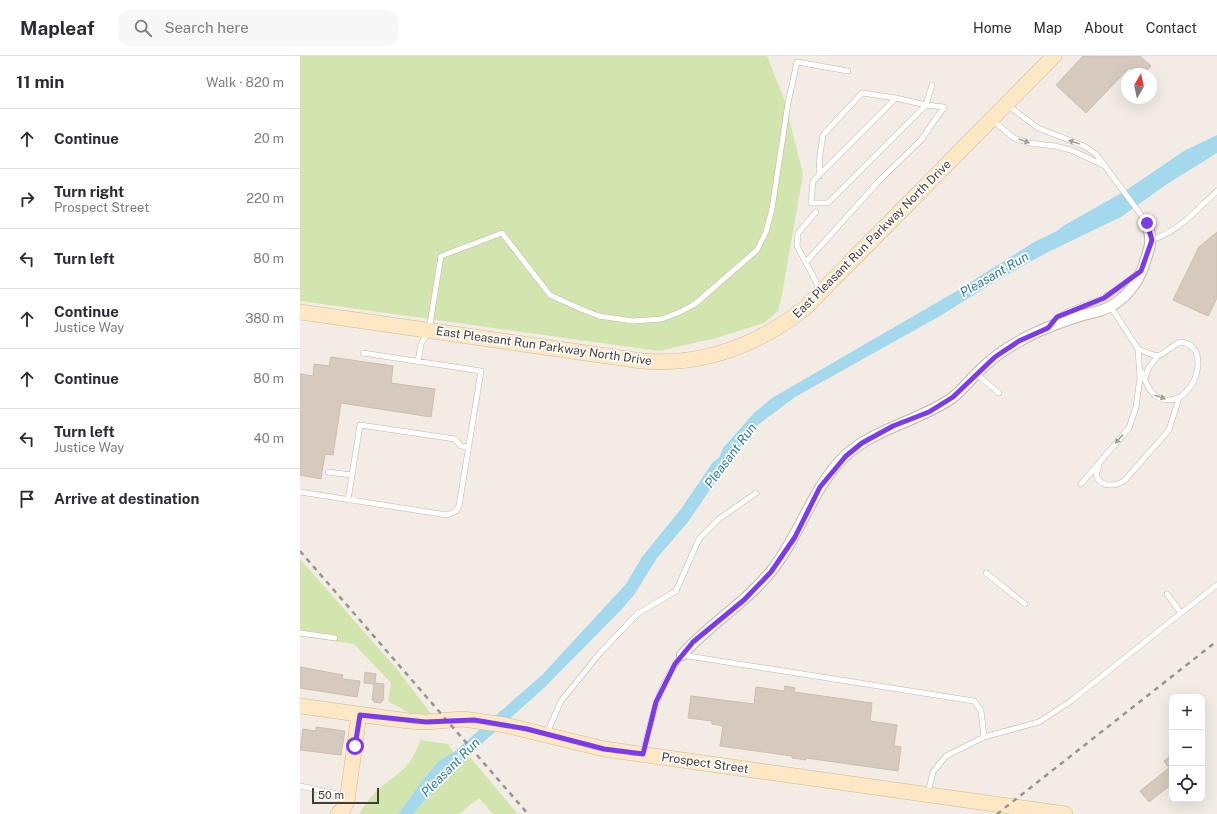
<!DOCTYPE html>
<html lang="en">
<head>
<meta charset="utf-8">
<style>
	:root { --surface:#fff; --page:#f7f7f7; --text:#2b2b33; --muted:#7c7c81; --line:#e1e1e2 }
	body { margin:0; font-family:"Public Sans",sans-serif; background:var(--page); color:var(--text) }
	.controls { position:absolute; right:12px; bottom:12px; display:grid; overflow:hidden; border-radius:8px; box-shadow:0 4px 16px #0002 }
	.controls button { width:36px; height:36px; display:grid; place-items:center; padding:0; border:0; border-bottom:1px solid var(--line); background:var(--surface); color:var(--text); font:20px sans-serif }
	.compass { position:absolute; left:821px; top:12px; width:36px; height:36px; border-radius:50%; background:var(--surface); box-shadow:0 4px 16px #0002; rotate:9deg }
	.scale { position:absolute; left:12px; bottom:10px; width:67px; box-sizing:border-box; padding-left:4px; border:2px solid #443c35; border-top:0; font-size:11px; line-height:14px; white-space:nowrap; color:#443c35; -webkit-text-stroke:3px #fff; paint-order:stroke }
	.stop { position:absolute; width:12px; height:12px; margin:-9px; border:3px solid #7c3aed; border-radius:50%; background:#fff }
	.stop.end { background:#7c3aed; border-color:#fff; box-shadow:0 1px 4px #0008 }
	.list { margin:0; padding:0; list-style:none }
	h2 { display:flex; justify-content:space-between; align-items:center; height:52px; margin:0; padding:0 16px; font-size:17px }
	h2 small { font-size:13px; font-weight:400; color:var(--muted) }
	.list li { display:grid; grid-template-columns:26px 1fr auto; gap:12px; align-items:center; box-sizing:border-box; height:60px; padding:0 16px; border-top:1px solid var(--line) }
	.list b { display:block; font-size:15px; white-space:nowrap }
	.list p { margin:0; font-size:13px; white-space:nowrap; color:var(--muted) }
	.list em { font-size:13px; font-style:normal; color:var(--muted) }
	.icon { flex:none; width:22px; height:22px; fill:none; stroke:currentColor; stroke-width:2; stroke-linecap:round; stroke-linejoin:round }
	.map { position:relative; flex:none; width:917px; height:758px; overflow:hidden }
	header { display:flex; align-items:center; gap:24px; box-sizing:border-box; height:56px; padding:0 20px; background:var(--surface); border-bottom:1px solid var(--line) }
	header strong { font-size:19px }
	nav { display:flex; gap:22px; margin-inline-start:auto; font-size:14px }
	.search { width:280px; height:36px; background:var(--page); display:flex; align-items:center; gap:10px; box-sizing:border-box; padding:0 14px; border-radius:12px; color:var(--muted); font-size:15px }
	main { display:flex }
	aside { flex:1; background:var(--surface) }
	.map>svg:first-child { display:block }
	.green { fill:#d3e5af }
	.water { fill:#a3d8ed }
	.building { fill:#d6cabe; stroke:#cdbeaf }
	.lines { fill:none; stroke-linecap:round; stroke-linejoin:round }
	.lane-casing { stroke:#c0b6ab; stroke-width:6 }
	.street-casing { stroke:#c0b6ab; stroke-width:12 }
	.secondary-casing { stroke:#d0ba97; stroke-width:16 }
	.lane { stroke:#fff; stroke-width:5 }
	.street { stroke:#fff; stroke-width:10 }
	.secondary { stroke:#fce8c5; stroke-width:15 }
	.rail { stroke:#959595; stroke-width:2.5; stroke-dasharray:5 5; stroke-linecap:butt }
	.oneway { fill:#a29e9a }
	.route { stroke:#7c3aed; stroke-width:5 }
	.labels { text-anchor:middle; stroke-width:3.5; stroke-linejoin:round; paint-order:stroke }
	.street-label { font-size:12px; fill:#443c35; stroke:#fff }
	.water-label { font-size:13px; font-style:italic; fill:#307b9c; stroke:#fff }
</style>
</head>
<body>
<header>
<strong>Mapleaf</strong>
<div class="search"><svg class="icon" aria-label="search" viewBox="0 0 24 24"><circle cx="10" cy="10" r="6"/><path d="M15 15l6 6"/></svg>Search here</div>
<nav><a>Home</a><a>Map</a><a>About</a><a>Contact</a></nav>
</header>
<main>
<aside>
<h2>11 min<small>Walk · 820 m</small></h2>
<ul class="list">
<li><svg class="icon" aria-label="ahead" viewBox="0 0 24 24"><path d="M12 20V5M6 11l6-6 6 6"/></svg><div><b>Continue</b></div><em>20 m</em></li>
<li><svg class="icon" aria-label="right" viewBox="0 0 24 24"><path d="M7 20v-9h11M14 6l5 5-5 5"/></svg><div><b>Turn right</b><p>Prospect Street</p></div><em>220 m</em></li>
<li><svg class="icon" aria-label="left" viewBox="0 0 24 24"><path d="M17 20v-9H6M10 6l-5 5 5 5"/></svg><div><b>Turn left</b></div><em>80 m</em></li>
<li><svg class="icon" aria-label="ahead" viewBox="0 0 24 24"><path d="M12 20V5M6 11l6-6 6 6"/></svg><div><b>Continue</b><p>Justice Way</p></div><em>380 m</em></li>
<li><svg class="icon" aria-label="ahead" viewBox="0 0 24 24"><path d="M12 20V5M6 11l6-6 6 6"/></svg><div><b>Continue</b></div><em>80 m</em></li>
<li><svg class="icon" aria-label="left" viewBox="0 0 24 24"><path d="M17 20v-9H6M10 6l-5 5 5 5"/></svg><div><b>Turn left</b><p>Justice Way</p></div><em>40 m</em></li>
<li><svg class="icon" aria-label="arrive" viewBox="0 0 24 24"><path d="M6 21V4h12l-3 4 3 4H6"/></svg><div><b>Arrive at destination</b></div></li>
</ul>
</aside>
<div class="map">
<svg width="917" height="758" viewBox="0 0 917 758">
	<rect width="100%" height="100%" fill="#f2ece5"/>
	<path class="green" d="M0 0H467L484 43 503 118 482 239 478 255 464 267 416 282 359 295 0 245Z
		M0 503 96 612 133 660H115L88 645 91 627 54 588 0 580Z
		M120 684 148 688 154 697 139 705 129 716 98 758H59C63 753 66 747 70 742 91 718 109 719 120 684Z
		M169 700 218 758H193L179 742 159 758H113L127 742Z"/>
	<path class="water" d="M917 79V97L867 128 821 161 744 198 691 228 640 260 495 341 459 368 437 394 388 466 357 502 334 539 321 554 245 631 177 692 127 742 113 758H98L129 716 139 705 154 696 243 618 326 528 342 501 381 453 413 406 419 402 423 392 454 357 472 342 655 236 734 186 757 175 763 170 825 135 884 95Z"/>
	<path class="building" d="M783 0H840L851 10 843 18H835L829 12 786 57 756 29Z
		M917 176V242L908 260 873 244 899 191Z
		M31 301 93 310 91 327 135 333 131 361 41 347 33 399 25 398 21 423 0 419V318L13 320 14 308 29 310Z
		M0 611 43 619 42 623 60 625 57 641 0 632Z
		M65 616 76 618 75 627 84 628 83 645H81V647L74 646V644H72L74 628 64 627Z
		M485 630 495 632 494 636 572 647 570 665 597 669 594 690 601 691 598 715 506 702V704L492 702V700L420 690 423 670 412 668V665L388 662 391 640 454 648 456 631 484 635Z
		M16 671 45 675 41 699 0 694 3 673 16 675Z
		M872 699V728L849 746 840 735 869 712 864 705Z"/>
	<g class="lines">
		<g class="lane-casing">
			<path id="lane" d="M596 42 626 49 528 147H511L513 125Z
				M707 49 738 72 784 90 796 98 847 167
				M692 64 714 82 729 87 755 90 771 94 803 109
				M519 120 520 98 523 79 562 37 596 42
				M516 156 498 177 497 190 520 233
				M852 184C882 173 894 156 917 135
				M506 206 579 125 621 84 644 51 626 49 632 29
				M752 268C764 252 787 251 804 241 816 235 826 226 837 218
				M838 293C866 305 856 299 880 286 912 288 897 343 869 344 852 344 847 330 842 316
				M118 305 121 288 129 274 141 200 202 177 250 239 281 253 299 260 333 265 362 263 380 256 395 248 457 194 466 176 472 153 488 47 497 6 548 15
				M676 318 699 337
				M845 322 849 311 857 301
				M799 409 796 419C801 432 815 431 825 424L869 374 879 342
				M28 416 52 419
				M781 428 829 372 836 351 840 322 838 293 811 251
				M0 436 147 459 156 455 159 450 181 315 63 297
				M48 444 60 369 155 383 161 390 169 391
				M686 517 725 548
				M881 557 917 529
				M0 577 35 582
				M247 677 261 645 300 597 337 558 376 535 399 483 419 463 456 437
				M684 681 739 666 771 645 881 557 867 538
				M343 697C352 660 358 630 382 599L674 645 681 655 684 681 646 700 633 716 628 737
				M0 730 46 740"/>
		</g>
		<g class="street-casing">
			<path id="street" d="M382 599C409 568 446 547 472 514 501 478 512 431 546 399 576 372 619 365 652 342 661 335 669 325 678 316 690 304 703 294 718 286 737 274 761 266 783 259 792 257 803 255 811 250 827 241 838 226 844 209 850 189 853 188 847 167"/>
		</g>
		<g class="secondary-casing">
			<path id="secondary" d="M0 256 342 305C402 310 456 290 504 253L754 0
				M0 650 108 665 126 666 163 663 205 669 304 693 765 758
				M38 758 43 753 47 745 59 659"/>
		</g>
		<use href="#lane" class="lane"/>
		<use href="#street" class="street"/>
		<use href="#secondary" class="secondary"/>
		<path class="rail" d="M0 495 228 758
			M697 758 917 585"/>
	</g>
	<defs><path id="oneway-solid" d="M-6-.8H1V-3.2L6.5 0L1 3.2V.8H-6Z"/></defs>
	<g class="oneway">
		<use href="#oneway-solid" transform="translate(724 85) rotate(20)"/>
		<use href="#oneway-solid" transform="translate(774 86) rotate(-161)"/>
		<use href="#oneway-solid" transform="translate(860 341) rotate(20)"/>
		<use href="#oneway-solid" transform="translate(819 383) rotate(131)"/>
	</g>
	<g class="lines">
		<path class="route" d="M55 690 60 659 126 666 174 664 227 673 304 693 343 698 356 646 375 608 393 586 444 544 471 516 495 481 520 431 546 400 562 387 593 370 629 356 653 341 695 301 719 285 748 272 757 261 804 242 841 215 852 184 847 167"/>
	</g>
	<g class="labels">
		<g class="street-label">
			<text transform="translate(572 183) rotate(-45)" y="4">East Pleasant Run Parkway North Drive</text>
			<text transform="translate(244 290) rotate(8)" y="4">East Pleasant Run Parkway North Drive</text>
			<text transform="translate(405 707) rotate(8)" y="4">Prospect Street</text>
		</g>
		<g class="water-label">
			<text transform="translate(694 218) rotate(-30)" y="5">Pleasant Run</text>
			<text transform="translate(430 399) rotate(-53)" y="5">Pleasant Run</text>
			<text transform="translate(150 711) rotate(-45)" y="5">Pleasant Run</text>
		</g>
	</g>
</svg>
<div class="controls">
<button>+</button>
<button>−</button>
<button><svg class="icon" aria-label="locate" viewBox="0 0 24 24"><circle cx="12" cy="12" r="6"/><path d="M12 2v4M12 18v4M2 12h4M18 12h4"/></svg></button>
</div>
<svg class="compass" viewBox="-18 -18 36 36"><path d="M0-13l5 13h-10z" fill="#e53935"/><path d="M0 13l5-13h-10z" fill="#7c7c81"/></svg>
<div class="scale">50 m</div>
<div class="stop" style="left:55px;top:690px"></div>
<div class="stop end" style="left:847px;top:167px"></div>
</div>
</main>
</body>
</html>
